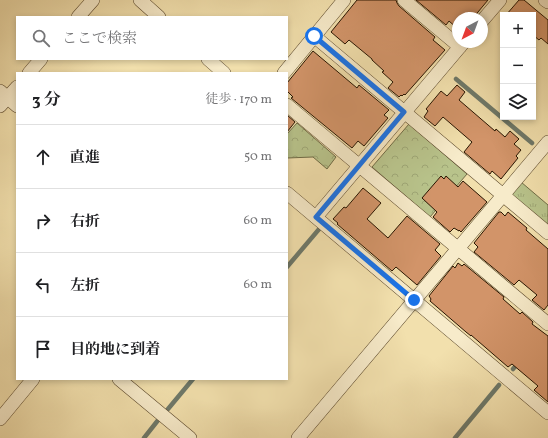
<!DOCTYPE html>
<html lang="ja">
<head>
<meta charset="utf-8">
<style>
	:root { --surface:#fff; --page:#f2f2f2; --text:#202124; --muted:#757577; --line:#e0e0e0 }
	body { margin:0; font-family:Vollkorn,"Noto Serif JP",serif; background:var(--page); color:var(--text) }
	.controls { position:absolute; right:12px; top:12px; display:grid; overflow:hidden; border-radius:0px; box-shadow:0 2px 6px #0003 }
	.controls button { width:36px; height:36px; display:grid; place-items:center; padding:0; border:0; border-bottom:1px solid var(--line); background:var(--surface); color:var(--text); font:20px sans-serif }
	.compass { position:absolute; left:452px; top:12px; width:36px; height:36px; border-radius:50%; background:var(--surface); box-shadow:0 2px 6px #0003; rotate:221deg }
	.stop { position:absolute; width:12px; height:12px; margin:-9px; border:3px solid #1a73e8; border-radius:50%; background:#fff }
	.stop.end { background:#1a73e8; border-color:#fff; box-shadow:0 1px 4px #0008 }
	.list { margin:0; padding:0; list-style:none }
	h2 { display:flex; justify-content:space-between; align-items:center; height:52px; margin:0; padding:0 16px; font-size:17px }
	h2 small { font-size:13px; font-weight:400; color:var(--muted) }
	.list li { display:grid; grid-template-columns:26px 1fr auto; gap:12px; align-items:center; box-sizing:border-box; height:64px; padding:0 16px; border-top:1px solid var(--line) }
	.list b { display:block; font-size:15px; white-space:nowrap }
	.list em { font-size:13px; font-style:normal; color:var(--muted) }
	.icon { flex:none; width:22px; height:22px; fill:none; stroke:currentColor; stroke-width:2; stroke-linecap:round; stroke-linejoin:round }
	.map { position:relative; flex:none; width:548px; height:438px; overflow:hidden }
	.search { position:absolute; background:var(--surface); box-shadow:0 2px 6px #0003; left:16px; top:16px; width:272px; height:44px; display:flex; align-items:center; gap:10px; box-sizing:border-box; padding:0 14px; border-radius:0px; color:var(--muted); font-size:15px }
	.panel { position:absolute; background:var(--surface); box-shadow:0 2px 6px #0003; left:16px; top:72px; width:272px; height:308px; border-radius:0px }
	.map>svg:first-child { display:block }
	.grass { fill:url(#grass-tufts); stroke:#706c46 }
	.forest { fill:url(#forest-crowns); stroke:#706c46 }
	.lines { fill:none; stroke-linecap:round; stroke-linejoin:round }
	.stream { stroke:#6e796a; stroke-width:4.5 }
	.building { fill:#d29469; stroke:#281400 }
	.minor-casing { stroke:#5a472b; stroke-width:14 }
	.minor { stroke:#f7ebca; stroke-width:13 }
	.route { stroke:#1a73e8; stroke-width:5 }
</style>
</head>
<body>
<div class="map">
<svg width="548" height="438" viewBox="0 0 548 438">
	<defs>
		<pattern id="grass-tufts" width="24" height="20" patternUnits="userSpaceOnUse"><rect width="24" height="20" fill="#b8c38b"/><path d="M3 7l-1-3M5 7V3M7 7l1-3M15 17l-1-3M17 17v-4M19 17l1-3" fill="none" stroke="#9ea776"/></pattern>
		<pattern id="forest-crowns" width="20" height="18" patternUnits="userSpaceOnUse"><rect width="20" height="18" fill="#b8c38b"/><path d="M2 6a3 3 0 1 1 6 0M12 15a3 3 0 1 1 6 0" fill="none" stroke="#9ea776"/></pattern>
	</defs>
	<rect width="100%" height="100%" fill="#f2e0ad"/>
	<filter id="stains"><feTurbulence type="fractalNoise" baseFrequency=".005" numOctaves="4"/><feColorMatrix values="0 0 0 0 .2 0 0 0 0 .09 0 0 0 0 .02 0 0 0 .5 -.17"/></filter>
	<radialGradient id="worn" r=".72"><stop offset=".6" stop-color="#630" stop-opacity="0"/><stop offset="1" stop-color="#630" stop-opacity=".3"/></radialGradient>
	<path class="grass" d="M521 182 548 205V226L511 194Z"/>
	<path class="forest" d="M297 123 336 157 327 169 313 157 287 158V134Z
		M409 124 467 174 430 217 372 167Z"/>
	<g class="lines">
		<path class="stream" d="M456 79 532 143
			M287 267 320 228
			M513 369 519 362
			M168 409 193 379
			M144 438 159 419
			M455 438 499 385"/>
	</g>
	<path class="building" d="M357 0H396L397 3 399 6 435 37 433 40 445 50 405 95 404 94 402 96 401 95 399 97 388 88 393 82 382 72 384 71 372 60V59L349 40 345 44 331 32Z
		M416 0H488L473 18H458V29L449 21 446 25Z
		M519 0H524L548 20V44L541 38 539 40 533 35V15H506Z
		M313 51 357 88 359 85 389 110 384 115 388 118 364 146 358 141 352 148 291 98 293 97 287 91V83Z
		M457 85 465 92 459 100 495 131 496 129 505 137 510 131 519 139 514 144 521 150 516 156 518 158 501 179 492 171 490 174 464 152 472 142 443 117 435 126 424 117 428 111 426 109 441 91 447 96Z
		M287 115 295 122 287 132Z
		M441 176 444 179 446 176 458 187 463 181 487 202 461 232 459 230V231L454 228 450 232 433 217 437 212 422 198Z
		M363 188 381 203 367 219 388 238 407 216 440 244 435 250 441 256 417 285 396 267 392 271 337 224 338 223 333 219 344 207 346 208Z
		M499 212H501L505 216 508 212 527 228 526 230 548 249V305L544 310 532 300 537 295 519 280 514 285 474 252 478 247 474 243Z
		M458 263 462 266 464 264 504 297 503 299 520 314 522 312 533 322 532 324 548 336V402L534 390 538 386 512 364 508 367 471 335V336L466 332 430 301 431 299 429 296 453 266 455 268Z"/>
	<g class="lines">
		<g class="minor-casing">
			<path id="minor" d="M140 0 159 17
				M404 0 460 47
				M545 0 548 2
				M78 17 93 0
				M482 21 500 0
				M314 36 548 233
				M208 59 224 73
				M29 73 41 59
				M284 73 344 0
				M0 91 17 106
				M287 105 548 324
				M0 106 17 87
				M287 193 548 413
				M316 217 464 42
				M119 379 190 438
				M0 419 33 379
				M298 438 548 142"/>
		</g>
		<use href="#minor" class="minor"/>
	</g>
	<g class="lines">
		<path class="route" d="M314 36 404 112 316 217 414 300"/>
	</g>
	<rect width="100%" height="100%" filter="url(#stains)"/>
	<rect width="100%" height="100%" fill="url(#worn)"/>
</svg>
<div class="controls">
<button>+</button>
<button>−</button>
<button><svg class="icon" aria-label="layers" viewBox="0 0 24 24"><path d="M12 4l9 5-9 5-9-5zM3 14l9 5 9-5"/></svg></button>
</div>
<svg class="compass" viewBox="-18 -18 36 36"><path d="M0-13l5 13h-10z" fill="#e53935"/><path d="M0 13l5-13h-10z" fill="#757577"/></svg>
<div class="stop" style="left:314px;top:36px"></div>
<div class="stop end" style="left:414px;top:300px"></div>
<div class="search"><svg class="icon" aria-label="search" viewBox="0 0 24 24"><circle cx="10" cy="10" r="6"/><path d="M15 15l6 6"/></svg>ここで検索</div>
<section class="panel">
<h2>3 分<small>徒歩 · 170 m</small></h2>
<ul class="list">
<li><svg class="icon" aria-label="ahead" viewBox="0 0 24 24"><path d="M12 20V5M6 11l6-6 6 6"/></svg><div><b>直進</b></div><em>50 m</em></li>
<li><svg class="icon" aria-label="right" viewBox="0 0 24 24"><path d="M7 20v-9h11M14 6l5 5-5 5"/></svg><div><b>右折</b></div><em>60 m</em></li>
<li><svg class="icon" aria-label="left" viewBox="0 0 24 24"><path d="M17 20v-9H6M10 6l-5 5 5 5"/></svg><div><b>左折</b></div><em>60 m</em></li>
<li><svg class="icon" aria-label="arrive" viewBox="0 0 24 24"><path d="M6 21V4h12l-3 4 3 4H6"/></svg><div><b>目的地に到着</b></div></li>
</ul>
</section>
</div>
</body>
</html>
